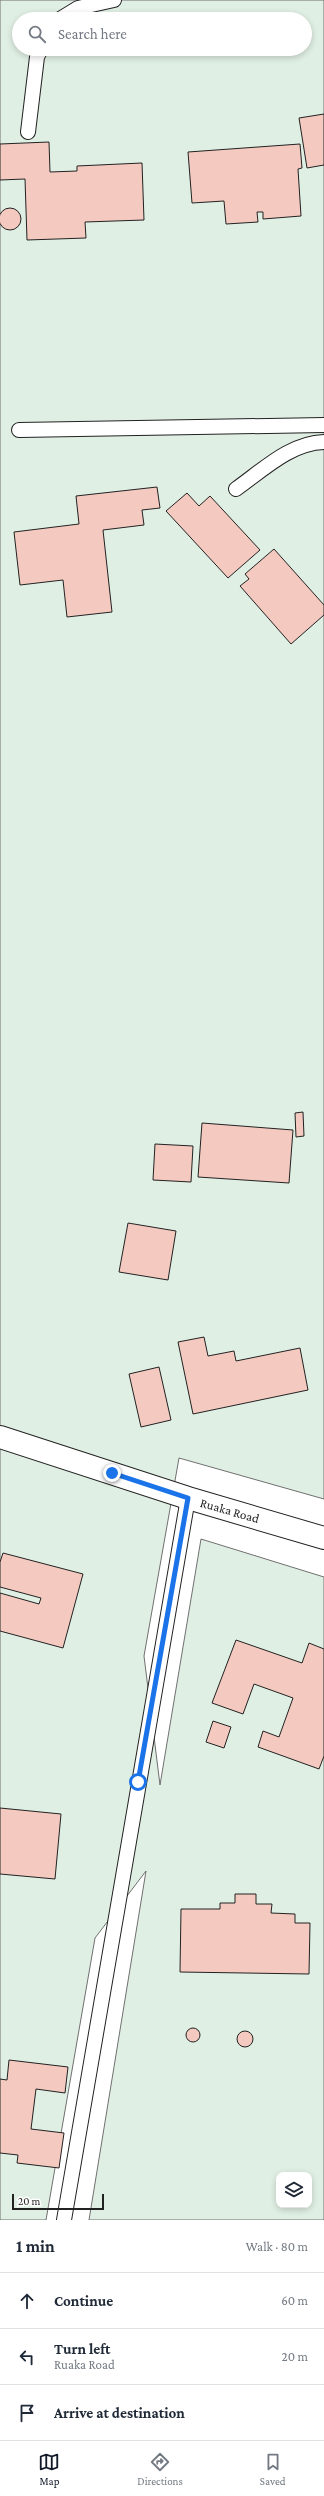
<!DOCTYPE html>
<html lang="en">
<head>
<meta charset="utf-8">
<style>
	:root { --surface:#fff; --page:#f2f2f3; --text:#1f2937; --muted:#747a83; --line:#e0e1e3; --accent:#111827 }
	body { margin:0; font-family:"Crimson Pro",serif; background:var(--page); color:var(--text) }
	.controls { position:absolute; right:12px; bottom:12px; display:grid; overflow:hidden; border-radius:8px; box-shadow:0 2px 6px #0003 }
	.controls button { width:36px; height:36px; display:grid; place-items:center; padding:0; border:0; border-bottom:1px solid var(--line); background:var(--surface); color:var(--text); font:20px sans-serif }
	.scale { position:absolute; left:12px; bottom:10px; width:92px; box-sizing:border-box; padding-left:4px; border:2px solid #222; border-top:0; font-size:11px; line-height:14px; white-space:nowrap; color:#222; -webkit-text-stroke:3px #fff; paint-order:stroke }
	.stop { position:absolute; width:12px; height:12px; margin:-9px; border:3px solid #1a73e8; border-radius:50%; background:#fff }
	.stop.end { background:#1a73e8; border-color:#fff; box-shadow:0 1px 4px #0008 }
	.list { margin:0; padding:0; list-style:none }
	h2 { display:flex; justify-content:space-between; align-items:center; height:52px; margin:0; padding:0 16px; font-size:17px }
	h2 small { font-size:13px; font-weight:400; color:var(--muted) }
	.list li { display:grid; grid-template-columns:26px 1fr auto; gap:12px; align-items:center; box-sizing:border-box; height:56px; padding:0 16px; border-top:1px solid var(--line) }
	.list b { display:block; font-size:15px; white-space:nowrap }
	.list p { margin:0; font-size:13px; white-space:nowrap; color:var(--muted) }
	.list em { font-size:13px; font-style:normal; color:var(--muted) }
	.icon { flex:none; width:22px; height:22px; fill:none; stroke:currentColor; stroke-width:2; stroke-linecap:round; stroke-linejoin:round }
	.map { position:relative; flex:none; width:324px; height:2220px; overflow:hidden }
	.search { position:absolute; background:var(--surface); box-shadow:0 2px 6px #0003; left:12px; right:12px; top:12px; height:44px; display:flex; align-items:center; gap:10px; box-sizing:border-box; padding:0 14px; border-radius:22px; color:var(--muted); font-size:15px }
	.sheet { height:220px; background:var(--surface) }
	nav { display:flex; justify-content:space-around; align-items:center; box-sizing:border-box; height:56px; border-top:1px solid var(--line); background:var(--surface); font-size:11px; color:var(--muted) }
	nav a { display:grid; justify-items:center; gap:2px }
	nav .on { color:var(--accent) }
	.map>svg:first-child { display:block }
	.green { fill:#e0efe3; stroke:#6f6f6f; fill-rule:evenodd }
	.building { fill:#f3c9c0; stroke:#222 }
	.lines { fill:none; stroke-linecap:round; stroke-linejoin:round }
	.service-casing { stroke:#222; stroke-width:16 }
	.tertiary-casing { stroke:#222; stroke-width:24 }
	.service { stroke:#fff; stroke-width:14 }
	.tertiary { stroke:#fff; stroke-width:22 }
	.route { stroke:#1a73e8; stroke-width:5 }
	.labels { text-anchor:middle; stroke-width:3; stroke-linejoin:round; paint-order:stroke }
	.street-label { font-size:13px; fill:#222; stroke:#fff }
</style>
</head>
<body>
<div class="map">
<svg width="324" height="2220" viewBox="0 0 324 2220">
	<rect width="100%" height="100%" fill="#fff"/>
	<path class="green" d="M0 0H324V1499L179 1458 144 1656 160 1785 201 1539 324 1577V2220H89L146 1871 95 1938 46 2220H0ZM19 19H305V49H19ZM279 2175H309V2205H279Z"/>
	<path class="building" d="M324 114V165L307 168 299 118Z
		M49 142 50 172 77 171V166L142 163 144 220 85 222 86 238 27 240 25 179 0 180V144Z
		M300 144 302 168 298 169 301 216 263 219V212H257L258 222 226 224 224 201 192 203 188 152Z
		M-1 219a11 11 0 1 1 22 0a11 11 0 1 1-22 0Z
		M157 487 160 508 142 510 144 525 103 530 112 612 67 617 63 580 20 585 14 532 79 524 76 496Z
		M187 493 199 506 210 496 260 550 228 578 166 511Z
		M274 549 324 605V615L291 644 240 586 249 579 245 574Z
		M303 1112 304 1136 296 1137 295 1113Z
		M202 1123 293 1130 289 1183 198 1177Z
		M155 1144 193 1146 191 1182 153 1180Z
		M128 1223 176 1231 168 1280 119 1272Z
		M204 1337 208 1356 234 1351 236 1361 300 1348 308 1390 193 1414 178 1342Z
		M159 1367 171 1420 141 1427 129 1374Z
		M3 1553 83 1574 63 1648 0 1631V1593L39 1604 41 1598 0 1587V1562Z
		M236 1640 302 1663 309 1643 324 1649V1756L319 1769 258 1747 263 1731 279 1737 293 1698 254 1684 243 1714 212 1703Z
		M213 1721 231 1727 224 1748 206 1742Z
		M0 1808 61 1814 55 1879 0 1874Z
		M235 1894H256V1904H272L271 1913 295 1914V1923H310L309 1974 180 1972 181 1909H220V1903H235Z
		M186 2035a7 7 0 1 1 14 0a7 7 0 1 1-14 0Z
		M237 2039a8 8 0 1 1 16 0a8 8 0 1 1-16 0Z
		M9 2060 68 2067 65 2093 36 2089 31 2129 64 2133 59 2168 17 2163 18 2155 0 2153V2079L7 2080Z"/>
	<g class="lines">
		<g class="service-casing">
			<path id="service" d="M60 19 78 8 114 0
				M28 132 37 57 41 49
				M19 430 324 425
				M236 489C263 470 290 443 324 442
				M64 2220 188 1498"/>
		</g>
		<g class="tertiary-casing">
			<path id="tertiary" d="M0 1437 188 1498 324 1538"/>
		</g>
		<use href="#service" class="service"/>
		<use href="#tertiary" class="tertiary"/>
	</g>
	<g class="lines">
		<path class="route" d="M112 1473 188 1498 138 1782"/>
	</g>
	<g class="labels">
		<g class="street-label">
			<text transform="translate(230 1510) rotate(16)" y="5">Ruaka Road</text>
		</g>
	</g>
</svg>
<div class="controls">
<button><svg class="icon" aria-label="layers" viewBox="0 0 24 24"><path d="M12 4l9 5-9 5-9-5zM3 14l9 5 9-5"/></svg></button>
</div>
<div class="scale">20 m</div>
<div class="stop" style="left:138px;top:1782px"></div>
<div class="stop end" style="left:112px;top:1473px"></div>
<div class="search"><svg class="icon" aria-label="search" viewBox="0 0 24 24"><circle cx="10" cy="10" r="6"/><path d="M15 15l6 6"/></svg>Search here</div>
</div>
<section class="sheet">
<h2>1 min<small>Walk · 80 m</small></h2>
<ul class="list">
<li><svg class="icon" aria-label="ahead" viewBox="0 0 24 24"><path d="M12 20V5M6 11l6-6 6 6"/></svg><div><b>Continue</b></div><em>60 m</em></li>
<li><svg class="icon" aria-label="left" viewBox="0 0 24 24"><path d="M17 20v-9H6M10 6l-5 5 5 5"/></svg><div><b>Turn left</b><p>Ruaka Road</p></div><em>20 m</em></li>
<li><svg class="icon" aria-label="arrive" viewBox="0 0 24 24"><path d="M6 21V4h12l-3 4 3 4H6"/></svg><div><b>Arrive at destination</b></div></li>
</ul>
</section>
<nav>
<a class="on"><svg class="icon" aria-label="map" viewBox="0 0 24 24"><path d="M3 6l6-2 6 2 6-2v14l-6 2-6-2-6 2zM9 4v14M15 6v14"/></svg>Map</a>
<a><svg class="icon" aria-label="directions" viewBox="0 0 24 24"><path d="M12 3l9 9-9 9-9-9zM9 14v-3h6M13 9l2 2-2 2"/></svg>Directions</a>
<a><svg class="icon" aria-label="saved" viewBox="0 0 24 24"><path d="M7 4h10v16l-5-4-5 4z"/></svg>Saved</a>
</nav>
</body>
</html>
